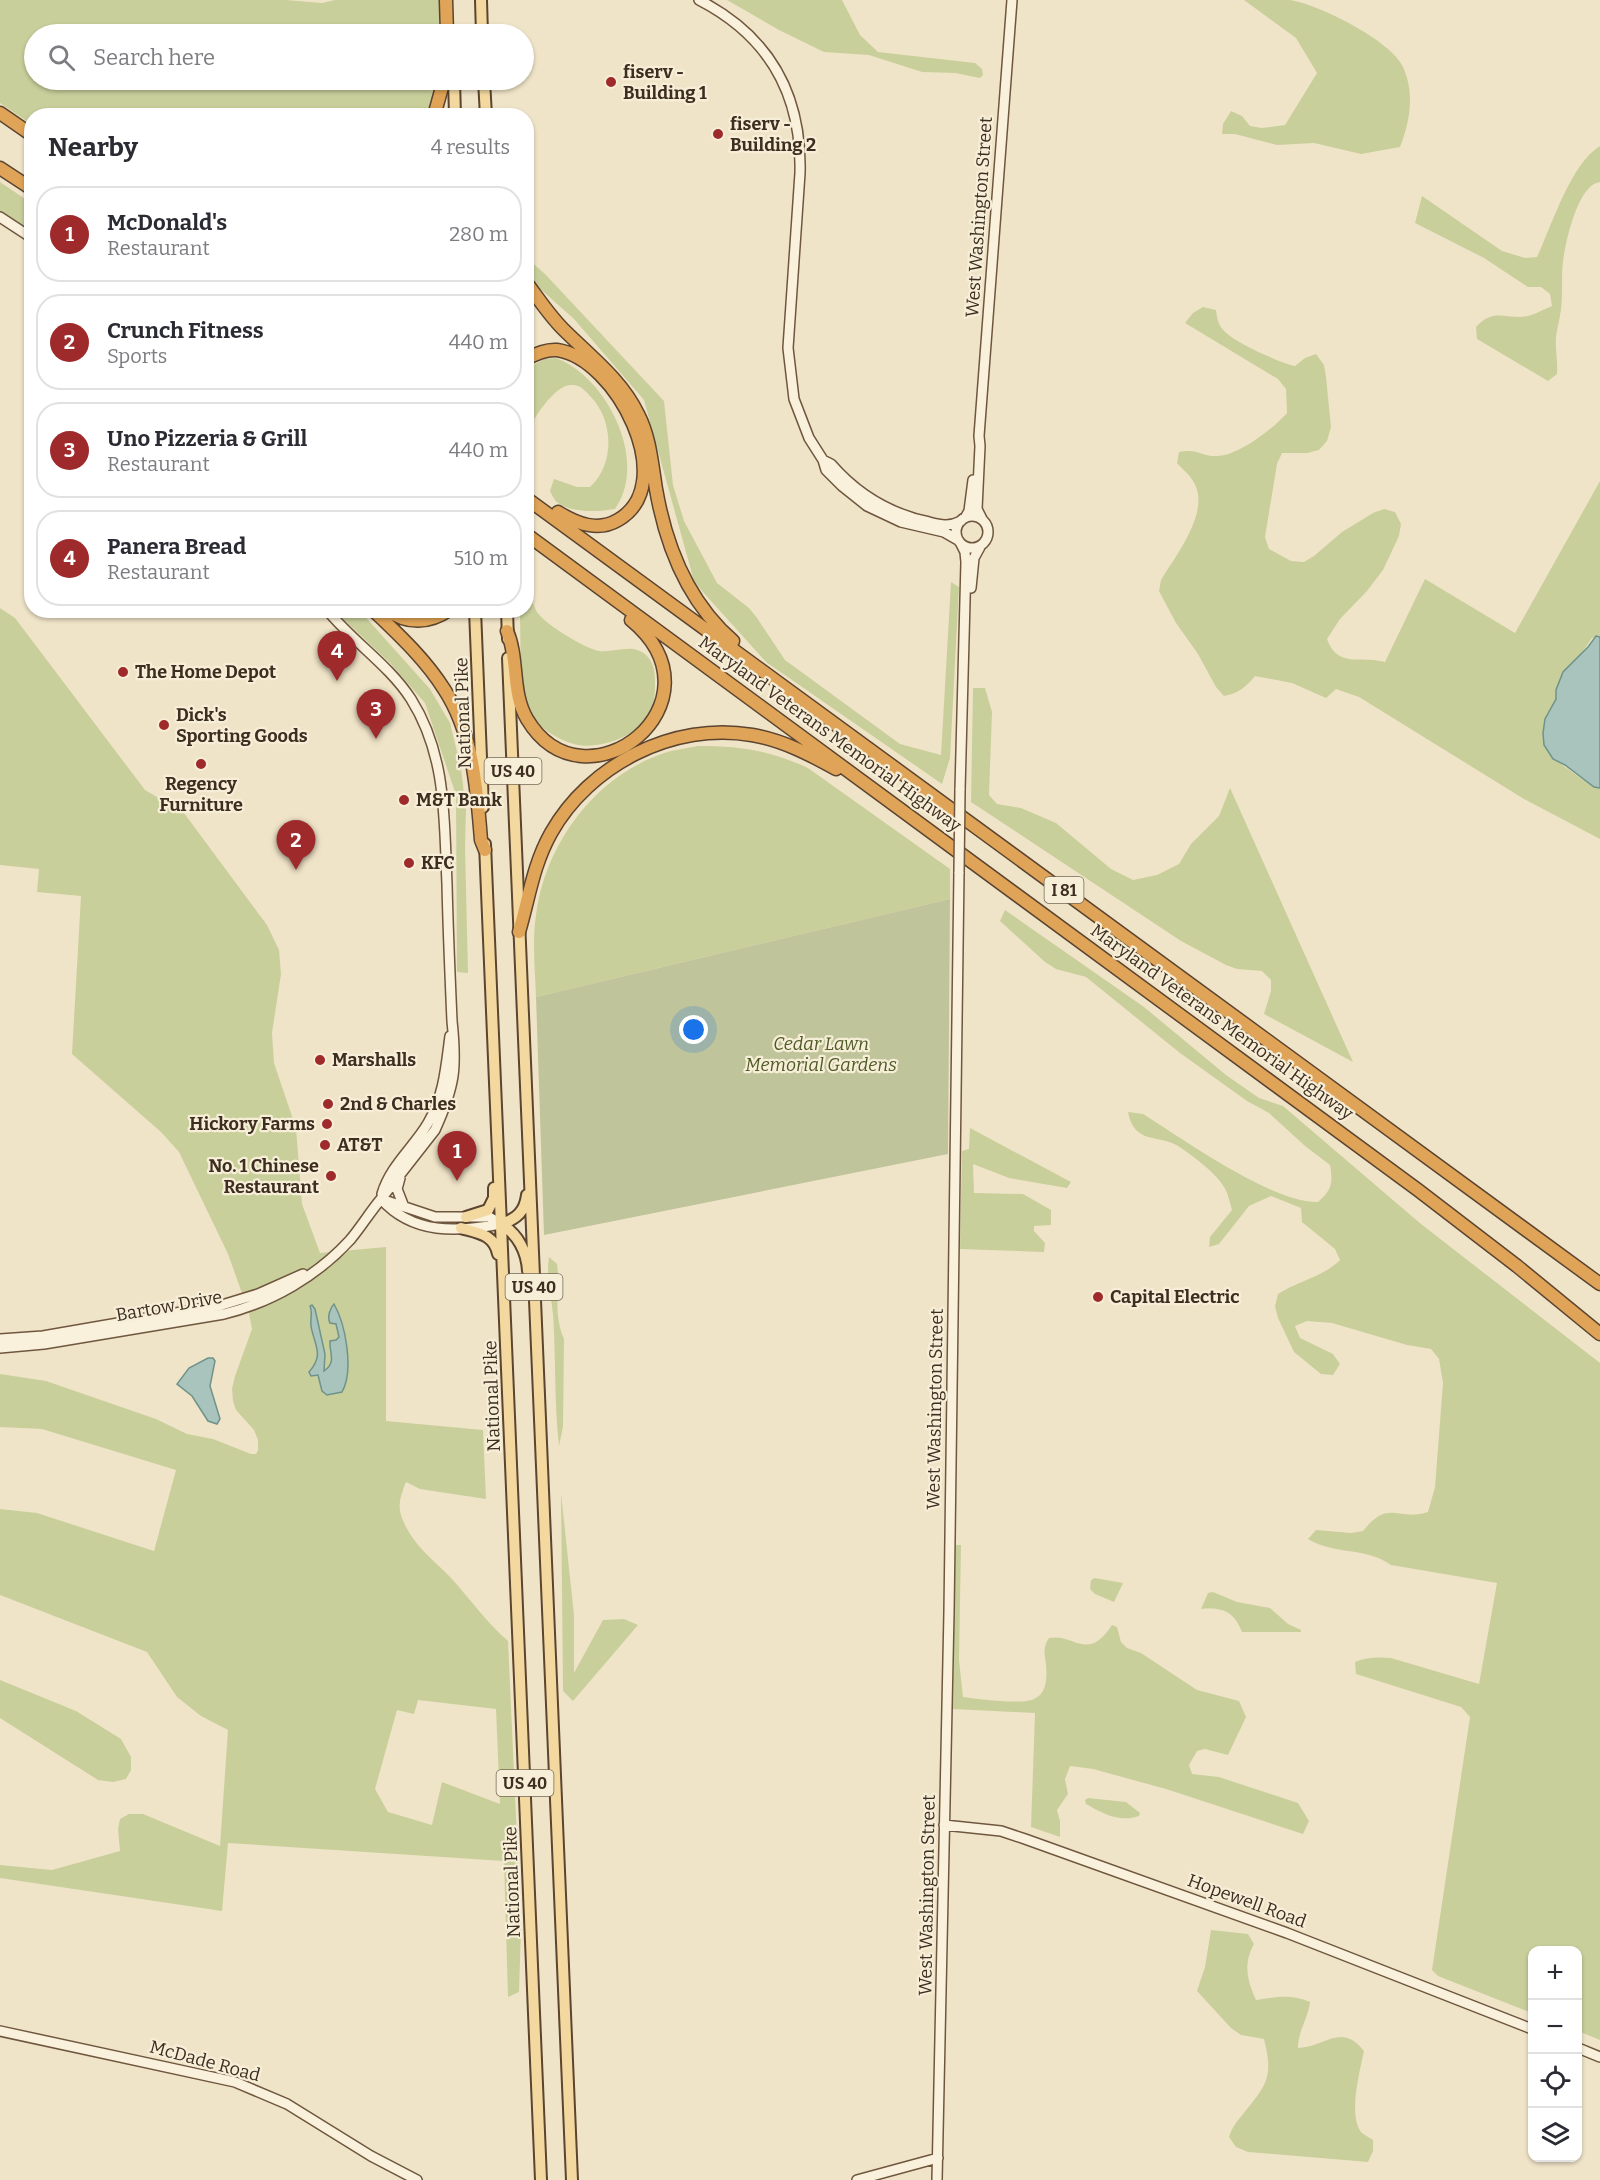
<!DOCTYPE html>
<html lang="en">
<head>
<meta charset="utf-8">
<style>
	:root { --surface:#fff; --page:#f7f7f7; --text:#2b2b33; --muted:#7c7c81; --line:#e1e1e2; --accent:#9e2a2b }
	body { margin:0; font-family:Bitter,serif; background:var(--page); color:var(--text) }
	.controls { position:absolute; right:18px; bottom:18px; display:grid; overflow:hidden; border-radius:12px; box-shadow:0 2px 4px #0004 }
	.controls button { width:54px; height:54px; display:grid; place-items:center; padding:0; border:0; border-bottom:2px solid var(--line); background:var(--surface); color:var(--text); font:30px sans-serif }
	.you { position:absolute; left:694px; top:1030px; width:21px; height:21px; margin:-15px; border:4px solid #fff; border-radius:50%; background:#1a73e8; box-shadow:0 0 0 9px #1a73e833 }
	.badge { display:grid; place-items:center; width:39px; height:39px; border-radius:50%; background:var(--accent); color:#fff; font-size:20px; font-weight:700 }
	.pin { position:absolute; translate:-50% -50px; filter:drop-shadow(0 2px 3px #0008) }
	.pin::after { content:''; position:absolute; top:32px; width:21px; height:18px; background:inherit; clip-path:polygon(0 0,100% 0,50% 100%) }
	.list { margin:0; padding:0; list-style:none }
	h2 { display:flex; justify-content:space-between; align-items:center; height:78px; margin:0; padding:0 24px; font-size:26px }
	h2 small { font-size:20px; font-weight:400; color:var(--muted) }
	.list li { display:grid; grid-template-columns:39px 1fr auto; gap:18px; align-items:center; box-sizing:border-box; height:96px; margin:0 12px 12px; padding:0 12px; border:2px solid var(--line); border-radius:24px }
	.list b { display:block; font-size:22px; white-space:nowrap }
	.list p { margin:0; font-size:20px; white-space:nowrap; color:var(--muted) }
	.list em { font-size:20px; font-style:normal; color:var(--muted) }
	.icon { flex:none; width:33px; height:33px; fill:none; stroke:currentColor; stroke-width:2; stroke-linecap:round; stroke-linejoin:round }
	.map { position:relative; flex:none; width:1600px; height:2180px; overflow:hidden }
	.search { position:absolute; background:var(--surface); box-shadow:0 2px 4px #0004; left:24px; top:24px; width:510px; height:66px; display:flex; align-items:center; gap:15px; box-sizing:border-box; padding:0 21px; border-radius:33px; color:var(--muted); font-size:22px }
	.panel { position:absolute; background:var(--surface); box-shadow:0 2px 4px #0004; left:24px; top:108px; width:510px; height:510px; border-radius:24px }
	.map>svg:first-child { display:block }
	.green { fill:#c9cf9b; fill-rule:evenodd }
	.cemetery { fill:#bfc49a }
	.water { fill:#a9c4bc; stroke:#6f938a; stroke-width:1.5 }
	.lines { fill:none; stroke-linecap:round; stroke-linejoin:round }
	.secondary-casing { stroke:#6f573f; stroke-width:12 }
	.primary-casing { stroke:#5b4430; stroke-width:14 }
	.highway-casing { stroke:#5b4430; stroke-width:15 }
	.secondary { stroke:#faf1dc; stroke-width:9 }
	.primary { stroke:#f3d9a0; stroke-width:10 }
	.highway { stroke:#e0a458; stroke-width:12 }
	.secondary-bridge-casing { stroke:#6f573f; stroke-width:12; stroke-linecap:butt }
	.secondary-bridge { stroke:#faf1dc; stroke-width:9 }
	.poi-dot { fill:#9e2a2b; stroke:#f7eed8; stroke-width:2 }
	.labels { text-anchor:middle; stroke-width:4.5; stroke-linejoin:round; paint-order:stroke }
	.shield { fill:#f7eed8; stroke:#756857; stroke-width:1.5 }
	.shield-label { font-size:16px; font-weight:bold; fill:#3d2e20 }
	.poi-label { font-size:18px; font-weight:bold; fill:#3d2e20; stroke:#f7eed8; text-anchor:start }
	.street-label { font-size:18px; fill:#3d2e20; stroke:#f7eed8 }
	.park-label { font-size:18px; font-style:italic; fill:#4d5a26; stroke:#f7eed8 }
</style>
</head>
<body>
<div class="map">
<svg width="1600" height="2180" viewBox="0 0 1600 2180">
	<rect width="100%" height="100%" fill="#f0e4c8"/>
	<path class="green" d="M0 0H286L322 3 335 0H439V34H34V80H436L428 115 32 116 31 124 0 103Z
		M727 0H842L860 35 878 52 975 63 982 69 983 75 980 78 955 73 922 72 869 55 824 52 779 30Z
		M1244 0C1259 0 1276 0 1290 0 1318 4 1392 41 1403 67 1415 93 1410 122 1400 147L1361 154 1314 143 1277 145 1235 134H1222L1223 124 1231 111 1242 116 1250 126 1262 128 1285 125 1317 73 1296 38Z
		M1600 146V182C1578 184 1565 243 1563 262 1561 278 1563 294 1561 309 1560 319 1557 328 1556 337 1555 350 1558 361 1557 374L1548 381 1477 339 1476 327C1492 310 1500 317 1520 317 1531 317 1542 310 1552 306L1550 294 1541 287H1528L1484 258 1415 223 1422 196 1502 251 1525 258 1537 257C1552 225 1571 163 1600 146Z
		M0 182 31 203V234L0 213Z
		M527 258 545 274 664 401 673 485 684 521 717 583 749 608 757 618 785 660 900 744 941 755 951 582 959 587 950 758 942 784 766 662 702 591 694 581 644 400 574 319 527 277Z
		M1203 307 1216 310C1217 318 1218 325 1225 332 1238 344 1278 362 1295 366L1305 358 1316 354 1324 365 1326 377 1331 427 1327 441 1319 450 1307 453H1282L1277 464 1265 537 1269 549 1291 561 1304 562 1314 556 1342 532 1373 513 1384 509 1395 512 1401 524 1399 536 1383 570 1367 591 1340 619 1327 639C1338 669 1360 655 1385 662L1425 579 1515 633 1600 481V637L1592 638 1556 690V699L1553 706V759C1566 766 1589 787 1600 788V839L1524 799 1359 697 1336 689 1326 698 1292 683 1255 676C1246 687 1239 693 1224 696L1216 687 1198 654 1176 623 1159 591 1161 580C1176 555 1212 510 1193 481 1189 474 1182 469 1177 463L1179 452C1197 448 1200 456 1216 456 1237 457 1274 428 1287 413L1286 389 1278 379 1185 323 1193 313Z
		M556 358C607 377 649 461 615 509 598 512 573 513 558 503 554 500 552 495 550 491L554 479 577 487H590C615 464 614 420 590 396 585 390 579 384 571 385 562 385 554 394 548 400 539 411 531 422 527 436V369L544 359Z
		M527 586C530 594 533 605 537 612 546 625 584 648 599 651 615 653 633 642 647 656 654 663 655 673 655 682 655 691 655 704 650 713 640 736 597 751 574 744 554 739 540 726 525 712L521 687 520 616 521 611 526 610Z
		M0 608 15 618 145 790 184 813 267 925 279 950 281 974 272 1033 274 1063 296 1128 302 1204 320 1253 386 1247V1421L483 1430 486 1499 420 1489 406 1482C401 1495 397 1505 402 1518 412 1545 434 1560 452 1579 471 1600 486 1622 508 1641L521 1927 519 1992 508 1997 504 1861 228 1843 222 1911 0 1878V1865L52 1870 120 1851 118 1829 120 1819 129 1814H143L220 1846 228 1730 201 1716 177 1697 147 1652 0 1595V1509L37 1513 154 1551 176 1470 42 1429 0 1427V1374L46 1381 156 1419 187 1434 213 1439 251 1454H256L258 1450V1440L254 1430 236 1410 233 1401 232 1389 235 1376 252 1329 249 1313 228 1254 179 1152 161 1132 72 1054 81 896 37 892 39 869 0 865ZM418 1700 496 1709 500 1804 442 1782 432 1825 388 1812 375 1789 397 1710 414 1714Z
		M335 611H360L430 689 450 723 461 768 466 810 465 846 468 973 457 972 456 795 425 703 391 664Z
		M973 688H985L992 712 989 795 997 804 1021 808 1056 823 1111 869 1133 880 1157 875 1179 864 1191 844 1219 816 1230 788 1353 1062 1264 1014 1271 991V980L1262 971 1237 969 1226 965 1181 941 971 802Z
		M698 746C740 746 769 750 808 768L950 869V899L536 997C535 970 532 942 536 915 545 842 599 771 671 751 680 749 689 748 698 746Z
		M1005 910 1144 1007 1226 1075 1259 1098 1283 1106 1421 1224 1600 1363V2040L1578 2031V1950H1532V2013L1438 1976 1432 1970 1470 1717 1461 1707 1356 1674 1355 1662C1367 1657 1378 1657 1391 1658L1479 1684 1497 1583 1391 1565C1366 1547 1334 1555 1308 1539L1316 1530 1351 1533 1363 1531C1389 1498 1398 1522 1428 1512L1435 1487 1443 1383 1439 1359 1431 1349 1407 1345 1332 1323 1307 1321 1295 1326 1300 1338 1333 1354 1340 1364 1333 1375 1321 1374 1294 1352 1278 1318 1275 1306 1278 1294C1298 1281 1323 1277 1340 1260L1335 1249 1302 1222 1301 1208 1271 1196 1249 1206 1219 1244 1209 1247 1210 1237 1232 1210C1230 1203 1228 1193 1224 1187 1216 1173 1192 1155 1178 1146 1159 1134 1134 1145 1128 1112L1143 1114C1183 1139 1274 1204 1318 1202 1332 1190 1333 1183 1330 1165L1305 1146 1269 1113 1247 1101 1180 1053 1086 977 1056 969 1045 962 1000 921Z
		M970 1128 1071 1182 1067 1188 1009 1178 973 1164 974 1193 1023 1194 1051 1210V1225L1034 1226V1231L1045 1243 1044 1252 960 1249 962 1151 969 1149Z
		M549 1257 557 1264C561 1291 552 1310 564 1339L563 1427 559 1446C554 1402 556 1358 553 1314 551 1295 546 1276 549 1257Z
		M561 1493 574 1615V1673L603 1620 624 1619 638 1625 573 1701 563 1691Z
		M955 1545H961L959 1660 963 1697C978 1699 1022 1705 1034 1699 1047 1694 1047 1677 1046 1665 1045 1655 1042 1648 1049 1638 1075 1633 1087 1663 1112 1625L1117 1627 1121 1642 1127 1648 1141 1653 1197 1690 1239 1701 1246 1717 1228 1755 1205 1749 1197 1751 1189 1765 1192 1774 1219 1777 1298 1803 1309 1821 1303 1834 1166 1789 1093 1769 1070 1766 1065 1779 1068 1794 1057 1810 1060 1821V1837L1031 1827 1035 1713 953 1709Z
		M1095 1578 1123 1583 1114 1602 1095 1594 1090 1589 1091 1580Z
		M1213 1592 1237 1602 1270 1608 1288 1624 1301 1630V1632H1242C1234 1611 1222 1607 1201 1609L1208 1593Z
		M0 1680 76 1711 121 1739 131 1757V1770L126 1779 113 1782 98 1780 0 1718Z
		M1088 1798 1126 1802 1140 1813 1139 1816C1119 1823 1102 1813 1086 1804L1085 1800Z
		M1211 1930 1248 1934 1254 1944C1243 1964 1247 1980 1256 2000 1276 1997 1291 1994 1310 2002 1308 2019 1298 2031 1298 2048 1326 2047 1341 2022 1364 2051 1360 2071 1348 2114 1361 2132 1364 2135 1369 2137 1373 2140V2151L1368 2162 1248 2152 1236 2147 1229 2137C1232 2126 1240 2118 1247 2109 1270 2082 1272 2072 1264 2039L1241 2035 1231 2028 1197 1991 1205 1967Z"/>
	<path class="cemetery" d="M950 899 948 1154 544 1235 536 997Z"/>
	<path class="water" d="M1596 636 1600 637V788L1594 787 1565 765 1553 759 1544 745 1543 733 1545 719 1556 699V690L1563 672 1588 647Z
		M334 1304C346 1325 354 1371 342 1392L327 1395 322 1391 318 1375 311 1376 309 1372C325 1354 314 1345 311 1326 310 1318 313 1313 310 1306L312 1305 315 1309 325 1354 324 1371C337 1362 329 1353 330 1341L336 1340 339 1337 336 1324 330 1323C327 1317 330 1308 334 1304Z
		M208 1358H213L215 1361 210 1386 220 1419 217 1424 208 1421 192 1396 177 1384 189 1368Z"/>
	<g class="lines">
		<g class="secondary-casing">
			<path id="secondary" d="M699 0C769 36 802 94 800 173L788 348 794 399 809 438 823 460 826 470 842 486 867 506 901 522 944 532 958 540
				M0 217 32 238
				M823 460 831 464C857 494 890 514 929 522 941 525 949 527 961 521
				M956 532a16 16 0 1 1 32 0a16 16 0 1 1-32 0Z
				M965 518 969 511 973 480
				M982 519 977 509 980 446 979 436 1012 0
				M971 588 974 558 980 547
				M960 790 966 562 965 552 961 544
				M400 1178 397 1189 404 1207
				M382 1194C390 1166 414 1147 428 1123 444 1096 446 1066 450 1036
				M381 1199C413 1235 457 1232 501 1224
				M381 1199 435 1217H489L501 1224
				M0 1339 43 1336 222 1305 258 1294 303 1274
				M0 1348 44 1344 224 1314C272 1302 317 1276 350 1240 361 1227 370 1212 381 1199 399 1176 417 1153 435 1130 455 1086 457 1068 452 1021 450 975 448 930 447 884 444 820 447 756 411 699 389 665 353 642 327 610
				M944 1825 1001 1831 1025 1839 1287 1933 1532 2029
				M0 2031 235 2082 287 2104 371 2156 417 2180
				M1578 2048 1600 2057
				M857 2180 938 2158
				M937 2180 949 1612 959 872"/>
		</g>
		<g class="primary-casing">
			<path id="primary" d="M481 0 482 34
				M454 80 455 116
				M484 80 486 116
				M475 610 483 807
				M507 610 508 639
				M508 658 572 2180
				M485 844 541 2180
				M466 1217 488 1210 494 1198V1188
				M501 1224C518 1234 527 1252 528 1271
				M501 1224C517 1219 525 1211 527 1195
				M461 1228C478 1233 494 1234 498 1254"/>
		</g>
		<g class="highway-casing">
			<path id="highway" d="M446 0 447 34
				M0 113 32 135
				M434 116 444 80
				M0 168 32 189
				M526 282C538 298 549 315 563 329 590 356 621 379 638 414 650 437 652 464 656 489 666 547 688 602 733 641
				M526 359C535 354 546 349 557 350 616 358 681 484 618 520 598 532 577 524 558 512
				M526 498 1600 1284
				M526 534 1418 1190 1517 1266 1600 1334
				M373 610C399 635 425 659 444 689 473 733 477 789 481 840L485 850
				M388 610C407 625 430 623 449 610
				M507 631C519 659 511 692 527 719 585 816 730 702 631 620
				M519 932C529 898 533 865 551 833 589 765 674 721 752 735 782 740 809 754 836 769"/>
		</g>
		<use href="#secondary" class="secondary"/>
		<use href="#primary" class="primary"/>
		<use href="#highway" class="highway"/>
		<g class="secondary-bridge-casing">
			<path id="secondary-bridge" d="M959 872 960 790"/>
		</g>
		<use href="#secondary-bridge" class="secondary-bridge"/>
	</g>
	<g class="poi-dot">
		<circle cx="611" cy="82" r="6"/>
		<circle cx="718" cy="134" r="6"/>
		<circle cx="123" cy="672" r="6"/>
		<circle cx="164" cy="725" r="6"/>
		<circle cx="201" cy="764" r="6"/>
		<circle cx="404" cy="800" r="6"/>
		<circle cx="409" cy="863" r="6"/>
		<circle cx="320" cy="1060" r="6"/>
		<circle cx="328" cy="1104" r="6"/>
		<circle cx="327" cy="1124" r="6"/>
		<circle cx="325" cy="1145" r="6"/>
		<circle cx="331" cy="1176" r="6"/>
		<circle cx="1098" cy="1297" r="6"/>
	</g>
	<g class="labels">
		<g class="shield">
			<rect x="484.5" y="758" width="57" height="26" rx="4.5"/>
			<rect x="1044.5" y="877" width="39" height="26" rx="4.5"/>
			<rect x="505.5" y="1274" width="57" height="26" rx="4.5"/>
			<rect x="496.5" y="1770" width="57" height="26" rx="4.5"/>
		</g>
		<g class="shield-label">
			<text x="513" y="777">US 40</text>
			<text x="1064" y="896">I 81</text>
			<text x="534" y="1293">US 40</text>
			<text x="525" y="1789">US 40</text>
		</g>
		<g class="poi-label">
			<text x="623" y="78">fiserv -<tspan x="623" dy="21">Building 1</tspan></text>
			<text x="730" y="130">fiserv -<tspan x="730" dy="21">Building 2</tspan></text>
			<text x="135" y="678">The Home Depot</text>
			<text x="176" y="721">Dick's<tspan x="176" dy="21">Sporting Goods</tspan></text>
			<text x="201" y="790" text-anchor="middle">Regency<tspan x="201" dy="21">Furniture</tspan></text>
			<text x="416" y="806">M&amp;T Bank</text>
			<text x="421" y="869">KFC</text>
			<text x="332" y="1066">Marshalls</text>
			<text x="340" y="1110">2nd &amp; Charles</text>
			<text x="315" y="1130" text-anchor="end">Hickory Farms</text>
			<text x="337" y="1151">AT&amp;T</text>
			<text x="319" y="1172" text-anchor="end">No. 1 Chinese<tspan x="319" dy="21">Restaurant</tspan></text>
			<text x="1110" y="1303">Capital Electric</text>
		</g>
		<g class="street-label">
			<text transform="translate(979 217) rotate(-86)" y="6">West Washington Street</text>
			<text transform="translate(463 713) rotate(-92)" y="6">National Pike</text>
			<text transform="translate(830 734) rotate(36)" y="6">Maryland Veterans Memorial Highway</text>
			<text transform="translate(1222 1022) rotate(36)" y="6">Maryland Veterans Memorial Highway</text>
			<text transform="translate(169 1306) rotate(-10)" y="6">Bartow Drive</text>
			<text transform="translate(492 1396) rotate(-92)" y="6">National Pike</text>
			<text transform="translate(935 1409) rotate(-89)" y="6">West Washington Street</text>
			<text transform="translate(512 1882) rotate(-92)" y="6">National Pike</text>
			<text transform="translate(927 1895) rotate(-89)" y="6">West Washington Street</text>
			<text transform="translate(1247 1901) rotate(20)" y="6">Hopewell Road</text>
			<text transform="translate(205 2061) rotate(15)" y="6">McDade Road</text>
		</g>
		<g class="park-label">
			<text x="821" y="1050">Cedar Lawn<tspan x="821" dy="21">Memorial Gardens</tspan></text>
		</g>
	</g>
</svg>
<div class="controls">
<button>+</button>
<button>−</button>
<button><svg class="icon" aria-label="locate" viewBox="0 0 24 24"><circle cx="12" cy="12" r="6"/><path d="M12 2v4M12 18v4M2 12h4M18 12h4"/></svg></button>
<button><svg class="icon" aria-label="layers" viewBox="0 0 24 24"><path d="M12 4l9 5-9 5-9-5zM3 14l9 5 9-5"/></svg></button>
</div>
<div class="you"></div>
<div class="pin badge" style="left:457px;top:1181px">1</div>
<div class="pin badge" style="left:296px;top:870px">2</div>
<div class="pin badge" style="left:376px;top:739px">3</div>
<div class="pin badge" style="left:337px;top:681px">4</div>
<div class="search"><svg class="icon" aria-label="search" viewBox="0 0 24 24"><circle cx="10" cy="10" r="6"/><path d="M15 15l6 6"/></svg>Search here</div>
<section class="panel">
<h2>Nearby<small>4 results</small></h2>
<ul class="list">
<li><span class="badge">1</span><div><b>McDonald's</b><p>Restaurant</p></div><em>280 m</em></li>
<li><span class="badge">2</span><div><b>Crunch Fitness</b><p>Sports</p></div><em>440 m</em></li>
<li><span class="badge">3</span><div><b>Uno Pizzeria &amp; Grill</b><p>Restaurant</p></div><em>440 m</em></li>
<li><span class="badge">4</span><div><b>Panera Bread</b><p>Restaurant</p></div><em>510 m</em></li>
</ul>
</section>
</div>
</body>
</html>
